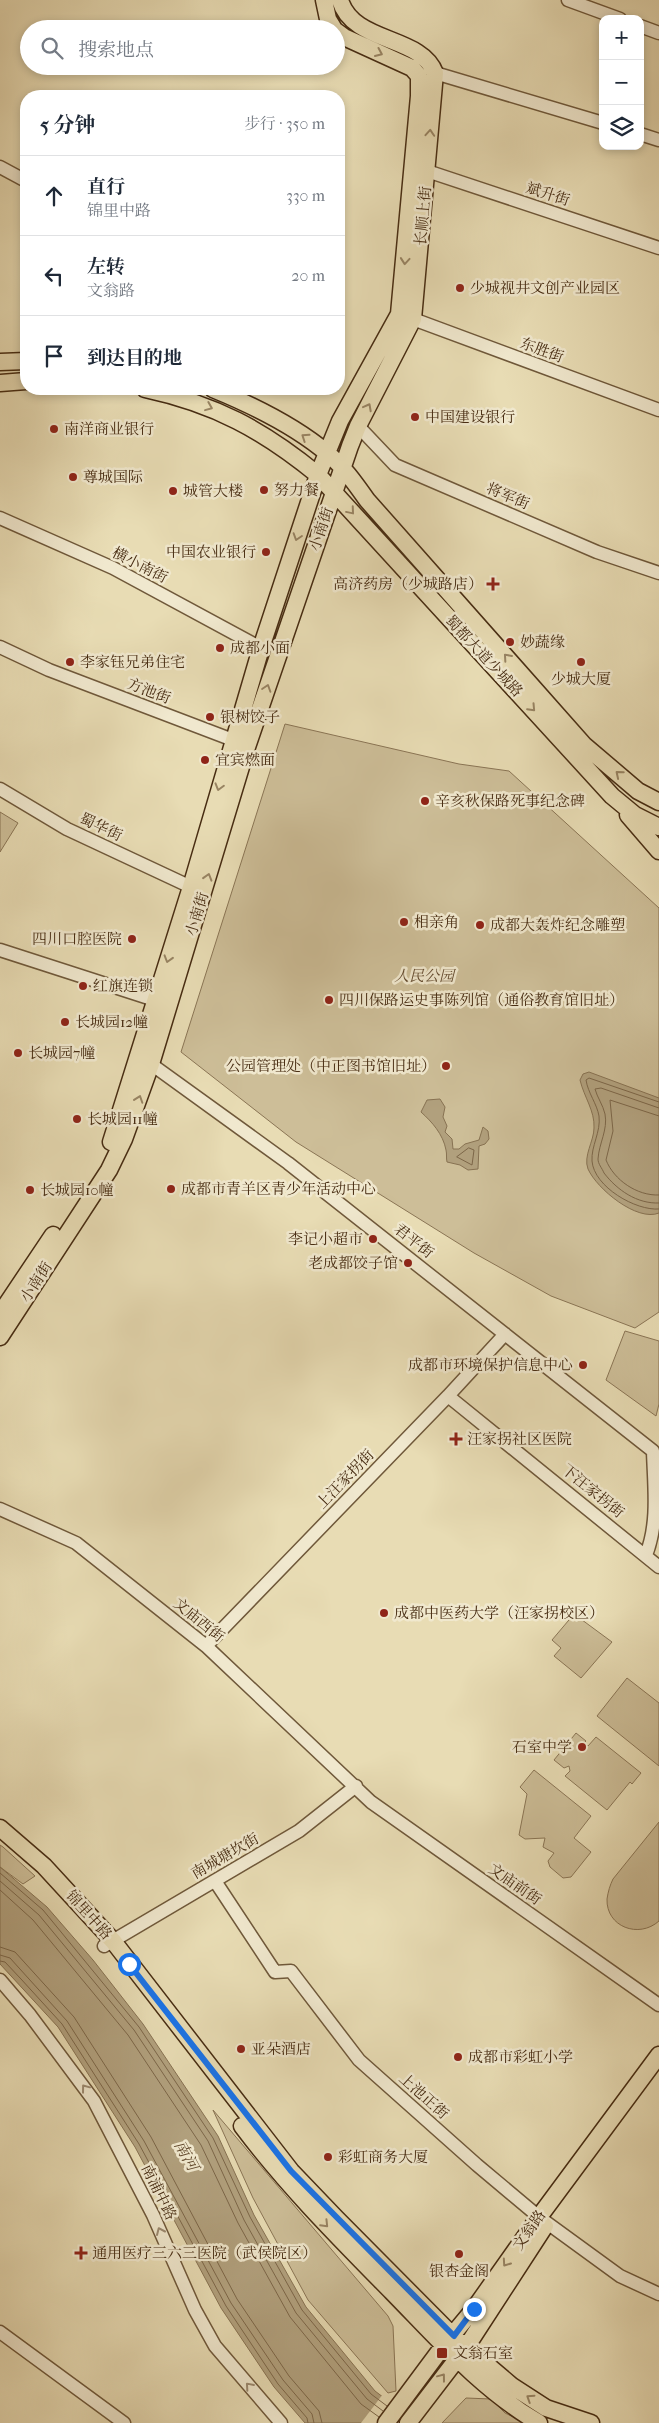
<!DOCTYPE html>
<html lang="zh">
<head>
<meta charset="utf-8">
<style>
	:root { --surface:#fff; --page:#f2f2f3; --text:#1f2937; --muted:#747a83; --line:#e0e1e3 }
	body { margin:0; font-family:"IM FELL French Canon","Noto Serif SC",serif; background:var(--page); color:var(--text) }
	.controls { position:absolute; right:15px; top:15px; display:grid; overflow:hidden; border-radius:10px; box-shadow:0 2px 8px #0003 }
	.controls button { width:45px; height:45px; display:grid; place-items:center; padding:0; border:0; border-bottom:1px solid var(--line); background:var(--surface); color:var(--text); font:25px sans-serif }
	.stop { position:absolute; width:15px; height:15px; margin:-11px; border:4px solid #1a73e8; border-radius:50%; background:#fff }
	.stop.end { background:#1a73e8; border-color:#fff; box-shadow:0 1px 5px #0008 }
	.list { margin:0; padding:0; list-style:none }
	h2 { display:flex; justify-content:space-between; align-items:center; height:65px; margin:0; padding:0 20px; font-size:21px }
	h2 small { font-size:16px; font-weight:400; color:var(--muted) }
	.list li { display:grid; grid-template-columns:32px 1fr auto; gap:15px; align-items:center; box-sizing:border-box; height:80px; padding:0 20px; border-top:1px solid var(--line) }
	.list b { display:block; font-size:19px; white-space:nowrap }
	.list p { margin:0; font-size:16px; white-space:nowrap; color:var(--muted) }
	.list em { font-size:16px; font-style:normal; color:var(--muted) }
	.icon { flex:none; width:28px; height:28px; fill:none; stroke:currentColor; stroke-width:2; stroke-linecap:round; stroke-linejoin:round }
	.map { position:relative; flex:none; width:659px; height:2423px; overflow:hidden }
	.search { position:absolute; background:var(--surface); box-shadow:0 2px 8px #0003; left:20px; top:20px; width:325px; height:55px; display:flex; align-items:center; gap:12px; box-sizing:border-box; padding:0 18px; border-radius:28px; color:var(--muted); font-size:19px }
	.panel { position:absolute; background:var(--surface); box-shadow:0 2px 8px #0003; left:20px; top:90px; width:325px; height:305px; border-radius:20px }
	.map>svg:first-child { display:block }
	.green { fill:#cdbe98; stroke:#8a7555 }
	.water { fill:#b1a07d; stroke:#877252 }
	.pier { fill:#e8dcb4 }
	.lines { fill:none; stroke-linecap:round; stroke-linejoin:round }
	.shore { stroke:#7c6648; stroke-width:1 }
	.minor-casing { stroke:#6f583a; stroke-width:15 }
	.major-casing { stroke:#472c12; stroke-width:19 }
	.minor { stroke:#f0e8ce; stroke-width:12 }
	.major { stroke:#e8dcb4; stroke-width:16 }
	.oneway { stroke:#988463 }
	.oneway2 { stroke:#9c8a70 }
	.route { stroke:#1a73e8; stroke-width:6 }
	.poi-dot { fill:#8f2418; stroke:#f0e8ce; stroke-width:2 }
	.labels { text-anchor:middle; stroke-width:5; stroke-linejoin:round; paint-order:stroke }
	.street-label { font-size:15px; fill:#472c12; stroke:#f0e8ce }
	.poi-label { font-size:15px; fill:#472c12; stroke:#f0e8ce; text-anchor:start }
	.park-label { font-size:15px; font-style:italic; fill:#62492d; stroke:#f0e8ce }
	.water-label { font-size:16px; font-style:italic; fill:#62492d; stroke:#f0e8ce }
</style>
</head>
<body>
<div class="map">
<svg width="659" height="2423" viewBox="0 0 659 2423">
	<rect width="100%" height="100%" fill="#e8dcb4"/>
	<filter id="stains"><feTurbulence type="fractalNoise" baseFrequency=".004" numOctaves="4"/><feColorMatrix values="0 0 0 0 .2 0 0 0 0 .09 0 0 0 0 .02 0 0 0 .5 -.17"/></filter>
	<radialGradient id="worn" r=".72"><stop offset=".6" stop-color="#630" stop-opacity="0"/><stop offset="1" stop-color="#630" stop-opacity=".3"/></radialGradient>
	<path class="green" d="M285 724 459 764 509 771 659 908V1312L635 1328 551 1296 474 1253 296 1142 181 1052Z
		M0 812 18 823 0 852Z
		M625 1331 659 1341V1404L656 1416 606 1380Z
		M574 1614 612 1642 581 1678 554 1656 561 1648 552 1640Z
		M627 1678 659 1703V1766L597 1716Z
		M576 1733 586 1741 584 1743 588 1746 596 1737 641 1773 632 1784 630 1782 607 1810 565 1776 570 1771 569 1766 564 1768 554 1760Z
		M534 1770 591 1816 574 1838 591 1852 571 1877 563 1878 550 1867 548 1861 554 1853 543 1847 545 1838 525 1839 519 1835 527 1794 520 1787Z
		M659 1822V1921C639 1939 606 1927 607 1899 608 1892 610 1885 613 1879Z
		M0 1845 3 1847 35 1876 23 1884 0 1867Z
		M213 2110 388 2316 393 2326 396 2391 388 2393 308 2300 253 2198Z
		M466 2398 491 2399 505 2413 526 2423H442Z"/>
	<path class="water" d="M589 1072 659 1098V1213C637 1222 597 1189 588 1169 583 1156 594 1141 594 1128 595 1111 584 1097 580 1080L583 1074Z
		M440 1099 445 1107 443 1117 447 1126 445 1132 452 1139 453 1149H459L465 1144 479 1140 483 1127 488 1131 489 1139 485 1144 479 1146 478 1169 468 1170 460 1165 447 1162C446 1158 447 1154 446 1150 443 1134 432 1122 421 1112L427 1100Z
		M0 1867 47 1907 93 1960 143 2024 218 2136 254 2215 306 2307 375 2391 417 2423H305L274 2387 221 2308 135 2147 58 2027 0 1964Z"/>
	<path class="pier" d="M383 2394 418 2421 419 2423H361Z"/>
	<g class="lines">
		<path class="shore" d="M659 1102 589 1078 586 1080C588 1093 597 1104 599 1116 601 1132 591 1146 592 1161 594 1187 636 1211 659 1209
			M659 1108 601 1088 595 1089C597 1097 603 1105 605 1114 608 1130 599 1143 598 1159 598 1164 602 1168 604 1173 617 1190 637 1204 659 1203
			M659 1116 610 1100 613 1131 606 1160C614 1180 637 1196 659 1195
			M469 1148 474 1150 472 1165 457 1157Z
			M0 1873 43 1910 139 2027 213 2138 250 2217 302 2310 371 2394 387 2406
			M0 1881 39 1915 134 2030 208 2141 244 2220 296 2313 367 2399 383 2411
			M0 1890 33 1920 128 2035 201 2145 238 2223 290 2317 361 2404 379 2417
			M0 1947 15 1952 74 2017 151 2137 237 2299 289 2376 319 2411 322 2423
			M0 1955 10 1958 67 2021 144 2141 231 2303 283 2380 312 2414 314 2423
			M0 1961 5 1962 21 1979 62 2024 139 2144 226 2306 278 2384 307 2418 308 2423"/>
		<g class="minor-casing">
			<path id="minor" d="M568 0 620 19
				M640 26 659 33
				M435 73 603 123
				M640 134 659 140
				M0 167 26 181
				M427 171 659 248
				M413 319 659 410
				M358 426 395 465 597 552 659 573
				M0 518 113 568 261 648
				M0 647 49 670 233 740
				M0 789 67 829 191 887
				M0 950 155 1000
				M151 1064 288 1163 653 1451
				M448 1396 659 1567
				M0 1509 76 1543 206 1646 371 1802 659 2005
				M646 1555C659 1522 654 1486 653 1451
				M206 1646 448 1396 505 1334
				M215 1881 275 1972 291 1971 359 2060 477 2165 539 2217 620 2276 659 2294
				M104 1946 299 1831 356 1786
				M0 1980 30 2015 94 2101 153 2215 195 2310 215 2346 281 2423
				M0 2332 124 2423"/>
		</g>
		<g class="major-casing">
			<path id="major" d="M324 0 328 19 334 29
				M0 362 26 361
				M0 383 26 381
				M145 389C215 404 263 430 318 475L612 796 635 815 659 827
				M213 389C252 405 295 426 327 453 343 466 355 483 367 500L584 745 638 791 659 802
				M628 815 659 851
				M111 1142 191 887 261 648 318 475 340 421 399 314 419 96V76L412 68 344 37 336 31
				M0 1314 53 1235
				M0 1337 109 1170 124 1139 151 1064 247 747 350 446 358 426 413 319 435 73C421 35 353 44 340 0
				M0 1828 44 1866 113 1941 291 2171 336 2218 453 2336 512 2386 546 2408 591 2423
				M242 2126C287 2186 339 2238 392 2292 438 2339 481 2389 539 2423
				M386 2423 444 2345 474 2309 539 2217 659 2055
				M408 2423 467 2346 545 2226"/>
		</g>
		<use href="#minor" class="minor"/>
		<use href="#major" class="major"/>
	</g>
	<defs><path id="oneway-chevron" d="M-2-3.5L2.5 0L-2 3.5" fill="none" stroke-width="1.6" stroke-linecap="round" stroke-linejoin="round" transform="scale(1.25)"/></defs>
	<g class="oneway">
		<use href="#oneway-chevron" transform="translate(379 53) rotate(24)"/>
		<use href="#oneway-chevron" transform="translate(430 133) rotate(-86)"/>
		<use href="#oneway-chevron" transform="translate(405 261) rotate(95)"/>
		<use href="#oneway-chevron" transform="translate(209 407) rotate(22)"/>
		<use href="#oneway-chevron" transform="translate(368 407) rotate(-62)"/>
		<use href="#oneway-chevron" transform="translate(305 437) rotate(-146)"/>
		<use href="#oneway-chevron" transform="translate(351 511) rotate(50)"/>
		<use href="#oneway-chevron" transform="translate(297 537) rotate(108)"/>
		<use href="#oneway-chevron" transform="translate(507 657) rotate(-131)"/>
		<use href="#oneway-chevron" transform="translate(267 688) rotate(-72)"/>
		<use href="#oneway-chevron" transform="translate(532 708) rotate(47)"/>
		<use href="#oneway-chevron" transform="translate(619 774) rotate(-140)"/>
		<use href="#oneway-chevron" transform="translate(219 787) rotate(106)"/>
		<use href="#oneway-chevron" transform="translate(208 877) rotate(-73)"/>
		<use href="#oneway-chevron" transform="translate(168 959) rotate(107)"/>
		<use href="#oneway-chevron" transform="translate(139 1099) rotate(-71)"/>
		<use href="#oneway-chevron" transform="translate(325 2224) rotate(46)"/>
		<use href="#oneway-chevron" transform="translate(506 2263) rotate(125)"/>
		<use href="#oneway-chevron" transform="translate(442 2377) rotate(-53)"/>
		<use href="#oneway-chevron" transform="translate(530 2398) rotate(-147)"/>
	</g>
	<g class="oneway2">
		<use href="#oneway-chevron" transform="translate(85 2088) rotate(-127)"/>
		<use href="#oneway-chevron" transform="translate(160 2231) rotate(-114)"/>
		<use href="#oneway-chevron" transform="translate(249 2386) rotate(-131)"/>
	</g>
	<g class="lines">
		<path class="route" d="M129 1964 291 2171 454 2336 474 2309"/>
	</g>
	<g class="poi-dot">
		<circle cx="460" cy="288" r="5"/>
		<circle cx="415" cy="417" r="5"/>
		<circle cx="54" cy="429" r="5"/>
		<circle cx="73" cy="477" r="5"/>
		<circle cx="264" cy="490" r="5"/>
		<circle cx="173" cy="491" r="5"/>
		<circle cx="266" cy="552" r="5"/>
		<path d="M490.5 576.5h5v5h5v5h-5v5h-5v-5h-5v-5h5z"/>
		<circle cx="510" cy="642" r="5"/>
		<circle cx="220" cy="648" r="5"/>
		<circle cx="70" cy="662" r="5"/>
		<circle cx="581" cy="662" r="5"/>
		<circle cx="210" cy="717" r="5"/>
		<circle cx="205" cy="760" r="5"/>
		<circle cx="425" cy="801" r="5"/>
		<circle cx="404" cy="922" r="5"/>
		<circle cx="480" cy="925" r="5"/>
		<circle cx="132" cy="939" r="5"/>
		<circle cx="83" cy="986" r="5"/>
		<circle cx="329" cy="1000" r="5"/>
		<circle cx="65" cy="1022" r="5"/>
		<circle cx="18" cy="1053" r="5"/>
		<circle cx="446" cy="1066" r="5"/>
		<circle cx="77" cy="1119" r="5"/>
		<circle cx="171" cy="1189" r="5"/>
		<circle cx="30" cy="1190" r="5"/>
		<circle cx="373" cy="1239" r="5"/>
		<circle cx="408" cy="1263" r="5"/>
		<circle cx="583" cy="1365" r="5"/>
		<path d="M453.5 1431.5h5v5h5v5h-5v5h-5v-5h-5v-5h5z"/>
		<circle cx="384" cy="1613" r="5"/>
		<circle cx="582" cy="1747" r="5"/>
		<circle cx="241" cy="2049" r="5"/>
		<circle cx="458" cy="2057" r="5"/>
		<circle cx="328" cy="2157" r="5"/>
		<path d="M78.5 2245.5h5v5h5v5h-5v5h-5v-5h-5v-5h5z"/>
		<circle cx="459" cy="2254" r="5"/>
		<rect x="436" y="2347" width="12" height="12" rx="2.5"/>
	</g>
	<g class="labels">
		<g class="street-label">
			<text transform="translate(548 194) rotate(18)" y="5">斌升街</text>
			<text transform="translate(423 216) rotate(-85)" y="5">长顺上街</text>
			<text transform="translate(542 350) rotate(20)" y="5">东胜街</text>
			<text transform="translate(508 496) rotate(23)" y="5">将军街</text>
			<text transform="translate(321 529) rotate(-71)" y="5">小南街</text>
			<text transform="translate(140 565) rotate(27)" y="5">横小南街</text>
			<text transform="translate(484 656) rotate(47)" y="5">蜀都大道少城路</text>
			<text transform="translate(149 691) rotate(21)" y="5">方池街</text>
			<text transform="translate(101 827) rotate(25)" y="5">蜀华街</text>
			<text transform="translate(197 914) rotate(-73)" y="5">小南街</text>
			<text transform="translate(414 1241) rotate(38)" y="5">君平街</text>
			<text transform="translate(36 1282) rotate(-57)" y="5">小南街</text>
			<text transform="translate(345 1479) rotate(-46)" y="5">上汪家拐街</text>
			<text transform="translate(593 1491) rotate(39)" y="5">下汪家拐街</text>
			<text transform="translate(199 1620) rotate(39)" y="5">文庙西街</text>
			<text transform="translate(225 1856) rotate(-30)" y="5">南城塘坎街</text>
			<text transform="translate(515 1884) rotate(35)" y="5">文庙前街</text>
			<text transform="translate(89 1915) rotate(48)" y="5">锦里中路</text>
			<text transform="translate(424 2096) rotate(42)" y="5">上池正街</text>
			<text transform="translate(159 2192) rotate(64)" y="5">南浦中路</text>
			<text transform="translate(529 2230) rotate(-55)" y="5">文翁路</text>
		</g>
		<g class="poi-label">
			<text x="470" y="293">少城视井文创产业园区</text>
			<text x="425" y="422">中国建设银行</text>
			<text x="64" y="434">南洋商业银行</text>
			<text x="83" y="482">尊城国际</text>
			<text x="274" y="495">努力餐</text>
			<text x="183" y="496">城管大楼</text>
			<text x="256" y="557" text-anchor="end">中国农业银行</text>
			<text x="483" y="589" text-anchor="end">高济药房（少城路店）</text>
			<text x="520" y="647">妙蔬缘</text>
			<text x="230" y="653">成都小面</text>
			<text x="80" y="667">李家钰兄弟住宅</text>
			<text x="581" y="684" text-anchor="middle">少城大厦</text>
			<text x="220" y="722">银树饺子</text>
			<text x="215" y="765">宜宾燃面</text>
			<text x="435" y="806">辛亥秋保路死事纪念碑</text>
			<text x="414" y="927">相亲角</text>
			<text x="490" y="930">成都大轰炸纪念雕塑</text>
			<text x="122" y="944" text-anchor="end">四川口腔医院</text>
			<text x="93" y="991">红旗连锁</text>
			<text x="339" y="1005">四川保路运史事陈列馆（通俗教育馆旧址）</text>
			<text x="75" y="1027">长城园12幢</text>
			<text x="28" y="1058">长城园7幢</text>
			<text x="436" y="1071" text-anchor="end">公园管理处（中正图书馆旧址）</text>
			<text x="87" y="1124">长城园11幢</text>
			<text x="181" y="1194">成都市青羊区青少年活动中心</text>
			<text x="40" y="1195">长城园10幢</text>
			<text x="363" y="1244" text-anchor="end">李记小超市</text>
			<text x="398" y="1268" text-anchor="end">老成都饺子馆</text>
			<text x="573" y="1370" text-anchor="end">成都市环境保护信息中心</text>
			<text x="467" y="1444">汪家拐社区医院</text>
			<text x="394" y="1618">成都中医药大学（汪家拐校区）</text>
			<text x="572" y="1752" text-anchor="end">石室中学</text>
			<text x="251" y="2054">亚朵酒店</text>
			<text x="468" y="2062">成都市彩虹小学</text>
			<text x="338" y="2162">彩虹商务大厦</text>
			<text x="92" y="2258">通用医疗三六三医院（武侯院区）</text>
			<text x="459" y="2276" text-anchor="middle">银杏金阁</text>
			<text x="453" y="2358">文翁石室</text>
		</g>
		<g class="park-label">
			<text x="424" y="981">人民公园</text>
		</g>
		<g class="water-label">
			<text transform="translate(187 2155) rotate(61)" y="6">南河</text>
		</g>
	</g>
	<rect width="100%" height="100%" filter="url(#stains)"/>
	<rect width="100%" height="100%" fill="url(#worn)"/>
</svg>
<div class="controls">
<button>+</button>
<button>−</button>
<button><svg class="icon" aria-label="layers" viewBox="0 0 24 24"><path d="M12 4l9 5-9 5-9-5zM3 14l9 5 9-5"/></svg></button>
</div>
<div class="stop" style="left:129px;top:1964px"></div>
<div class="stop end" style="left:474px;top:2309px"></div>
<div class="search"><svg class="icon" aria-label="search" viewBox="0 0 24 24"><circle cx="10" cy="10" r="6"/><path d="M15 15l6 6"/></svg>搜索地点</div>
<section class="panel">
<h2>5 分钟<small>步行 · 350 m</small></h2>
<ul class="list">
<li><svg class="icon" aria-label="ahead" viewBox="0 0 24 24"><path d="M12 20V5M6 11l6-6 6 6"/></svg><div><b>直行</b><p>锦里中路</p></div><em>330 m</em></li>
<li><svg class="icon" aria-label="left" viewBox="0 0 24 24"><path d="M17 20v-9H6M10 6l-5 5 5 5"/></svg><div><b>左转</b><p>文翁路</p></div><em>20 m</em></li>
<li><svg class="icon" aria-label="arrive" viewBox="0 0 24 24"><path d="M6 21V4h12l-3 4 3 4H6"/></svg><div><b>到达目的地</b></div></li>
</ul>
</section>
</div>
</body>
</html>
